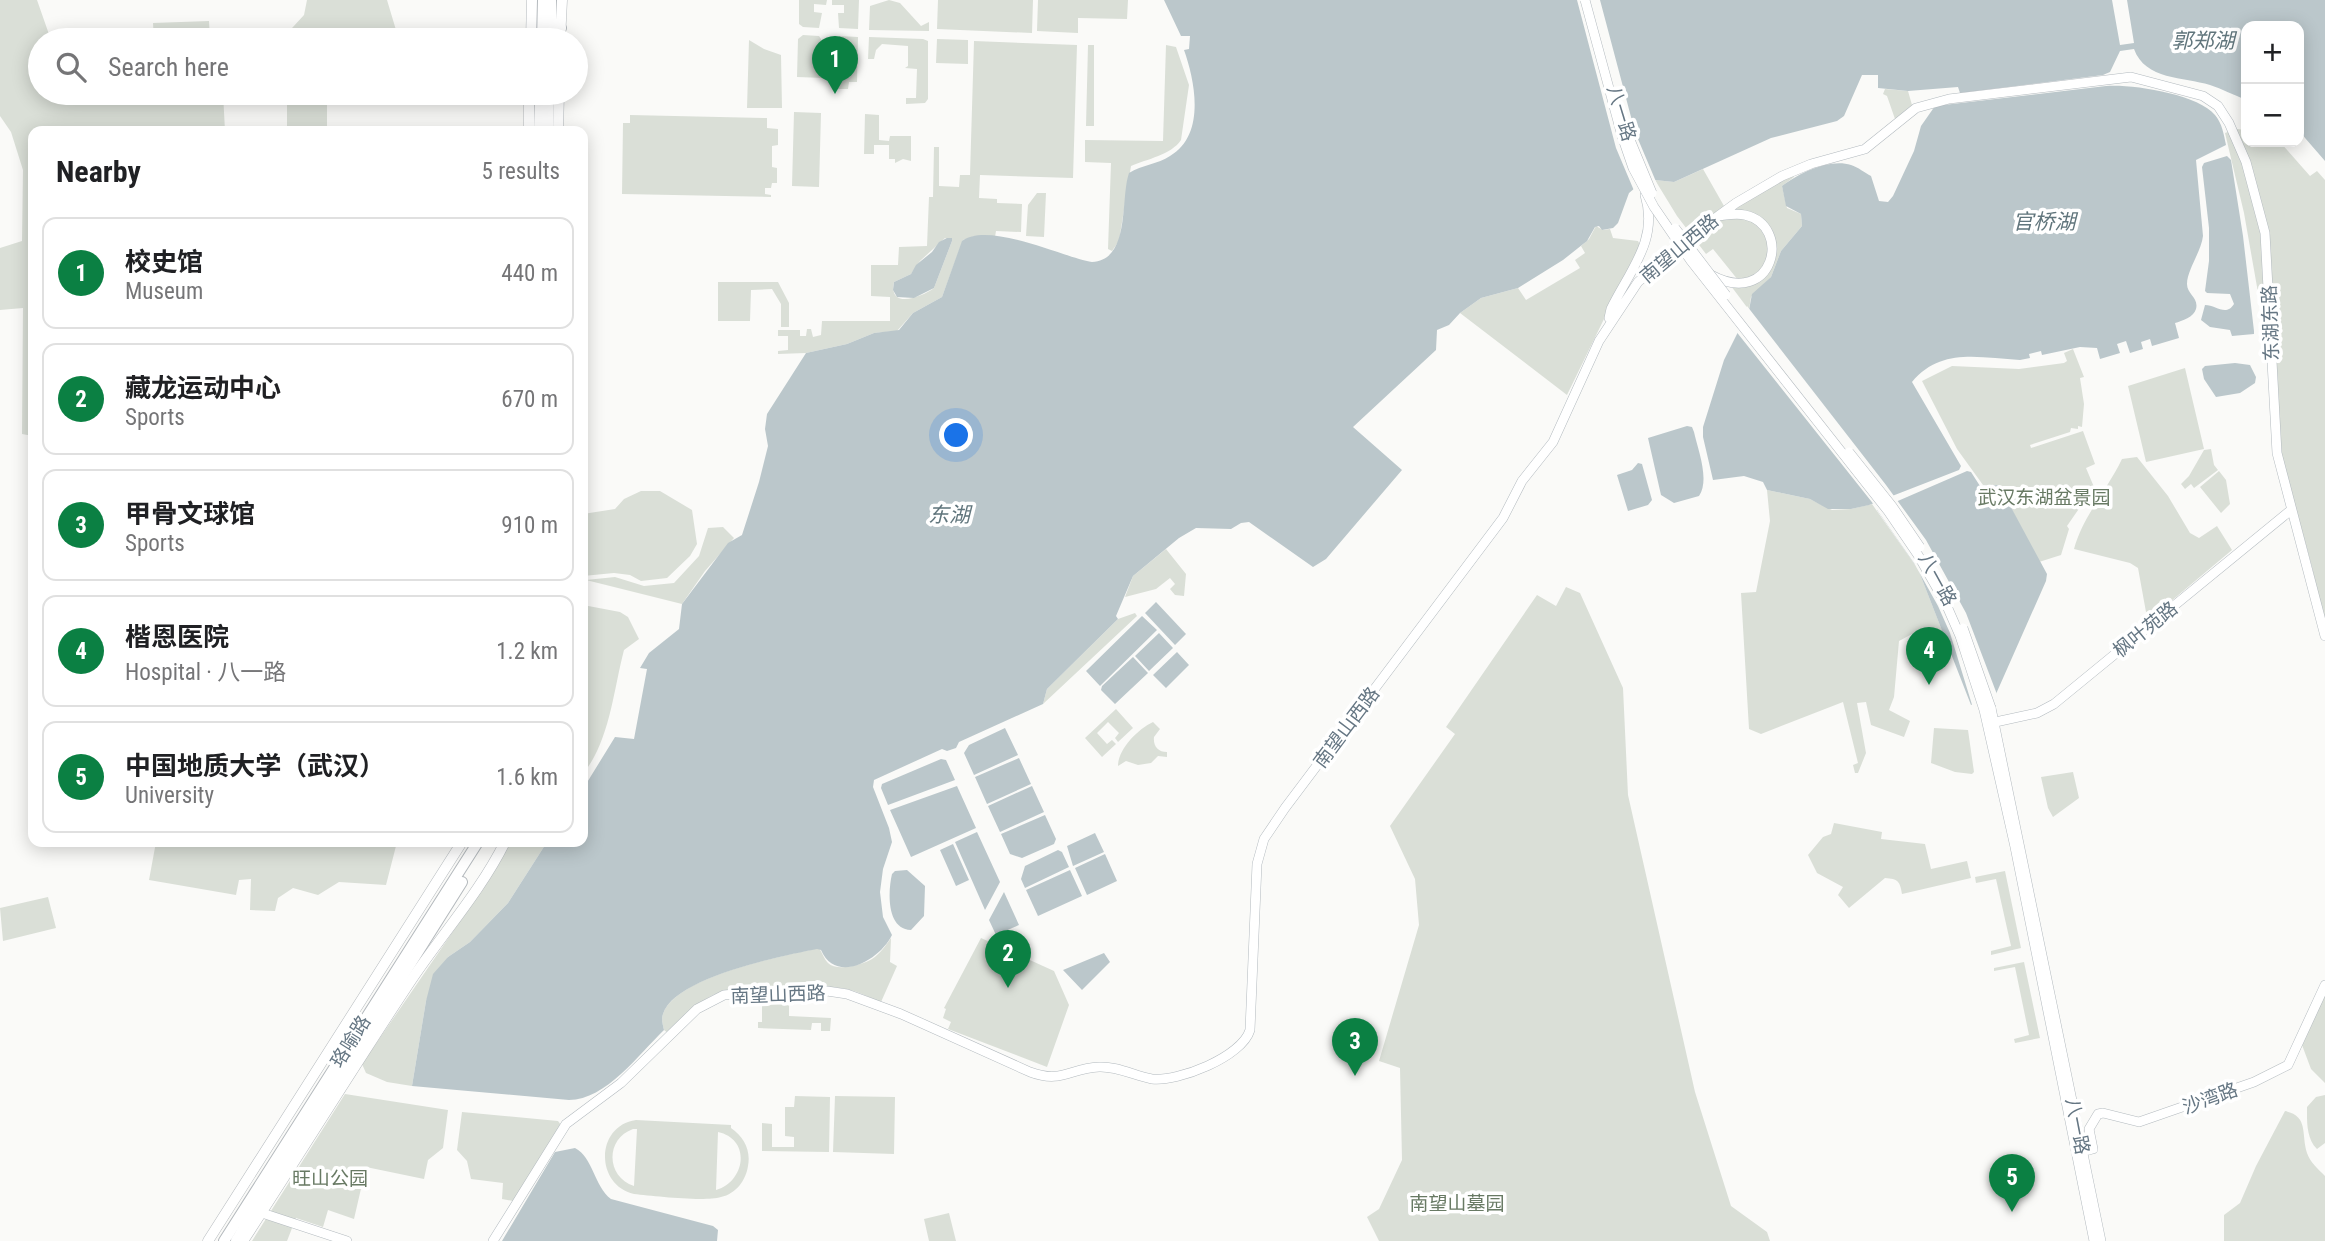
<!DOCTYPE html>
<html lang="en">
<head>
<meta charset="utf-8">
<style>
	:root { --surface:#fff; --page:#f6f6f6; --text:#202124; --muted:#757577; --line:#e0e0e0; --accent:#0b8043 }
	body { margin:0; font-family:"Roboto Condensed","Noto Sans SC",sans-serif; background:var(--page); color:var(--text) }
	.controls { position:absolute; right:21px; top:21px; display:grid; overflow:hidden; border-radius:14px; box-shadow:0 4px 18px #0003 }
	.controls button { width:63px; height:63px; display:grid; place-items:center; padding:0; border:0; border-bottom:2px solid var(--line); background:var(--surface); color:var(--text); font:35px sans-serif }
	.you { position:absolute; left:957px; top:436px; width:24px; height:24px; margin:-18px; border:5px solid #fff; border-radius:50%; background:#1a73e8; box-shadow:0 0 0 10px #1a73e833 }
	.badge { display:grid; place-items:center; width:46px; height:46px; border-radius:50%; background:var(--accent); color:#fff; font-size:23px; font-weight:700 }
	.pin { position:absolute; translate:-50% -58px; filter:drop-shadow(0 2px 4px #0008) }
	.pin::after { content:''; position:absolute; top:37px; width:24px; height:21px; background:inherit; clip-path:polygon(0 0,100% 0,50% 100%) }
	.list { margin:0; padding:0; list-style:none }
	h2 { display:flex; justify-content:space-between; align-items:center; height:91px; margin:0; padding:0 28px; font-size:30px }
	h2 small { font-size:23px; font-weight:400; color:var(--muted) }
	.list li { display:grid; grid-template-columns:46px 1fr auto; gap:21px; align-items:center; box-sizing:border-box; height:112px; margin:0 14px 14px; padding:0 14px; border:2px solid var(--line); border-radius:14px }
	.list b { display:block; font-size:26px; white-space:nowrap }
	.list p { margin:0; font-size:23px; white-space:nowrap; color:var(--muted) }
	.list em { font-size:23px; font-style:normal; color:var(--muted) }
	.icon { flex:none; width:38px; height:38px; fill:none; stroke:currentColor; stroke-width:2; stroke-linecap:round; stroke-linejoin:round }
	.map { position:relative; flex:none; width:2325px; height:1241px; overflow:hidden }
	.search { position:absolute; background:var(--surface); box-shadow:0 4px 18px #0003; left:28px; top:28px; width:560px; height:77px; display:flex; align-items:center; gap:18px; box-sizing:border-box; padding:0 24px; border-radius:38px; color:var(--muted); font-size:26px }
	.panel { position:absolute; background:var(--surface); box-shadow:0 4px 18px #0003; left:28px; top:126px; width:560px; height:721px; border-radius:14px }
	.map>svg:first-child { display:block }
	.green { fill:#dadfd7; fill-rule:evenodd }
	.water { fill:#bbc7cb }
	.pier { fill:#fafaf8 }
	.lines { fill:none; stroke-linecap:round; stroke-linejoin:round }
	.secondary-casing { stroke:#b3babf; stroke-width:10 }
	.primary-casing { stroke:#b5babe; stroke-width:11 }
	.highway-casing { stroke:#b4b9bd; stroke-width:12 }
	.secondary { stroke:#fff; stroke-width:9 }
	.primary { stroke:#fff; stroke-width:10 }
	.highway { stroke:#fff; stroke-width:10 }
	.secondary-bridge-casing { stroke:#b3babf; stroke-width:10; stroke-linecap:butt }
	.secondary-bridge { stroke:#fff; stroke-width:9 }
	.labels { text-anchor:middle; stroke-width:7; stroke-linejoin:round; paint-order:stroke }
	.street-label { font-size:19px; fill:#657683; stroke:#fff }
	.park-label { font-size:19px; fill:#687a64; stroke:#fff }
	.water-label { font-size:21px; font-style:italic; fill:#60757c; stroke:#fff }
</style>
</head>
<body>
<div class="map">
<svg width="2325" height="1241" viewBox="0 0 2325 1241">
	<rect width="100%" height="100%" fill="#fafaf8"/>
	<path class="green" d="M0 0H37L51 40H40V93H223L225 131H33V436L22 434 23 308 0 310V248L22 241 23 170 11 132 0 116Z
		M307 0H387L399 40H281L304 15Z
		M799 0H827L826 5 814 4V12L822 13 819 28 803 27 799 24Z
		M832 0H859L858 29 839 28 838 13H844V5H832Z
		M889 0 900 3 921 26 929 22V31L869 30 870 6Z
		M938 0H1033L1032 33 937 29Z
		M1038 0H1128L1127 19 1078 18V33L1037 31Z
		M209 21 210 40H154L153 23Z
		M803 35 819 36 821 39V50H813V58H825L824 78 797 77 798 39Z
		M839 36 858 37 857 82H849L848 89H833L834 78H830L831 58 843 59V52L837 51Z
		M869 37 923 39 928 41V99L925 103 906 104V98H916L917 69 905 68 908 66V46L882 44 876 50 874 59H868Z
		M937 39 968 40V64L936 63Z
		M749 40 764 49 781 55 782 108H747Z
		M974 41 1077 45 1073 178 980 175 979 198 997 199V203L1022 204 1021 232 996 231 995 237 975 236 963 240 942 297 913 313 897 331 874 333 847 344 806 353 778 354V351L788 350V336H778V330H800V336H806L807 329H811L813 337 821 335 822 321H890V297L871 296V265H898L899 247 927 246 929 197H933L934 147H939V186L959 187 960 175H970ZM945 238 952 241 934 288C922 297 888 310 894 282L911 274 920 261Z
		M1088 45H1094V126H1086Z
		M1166 45 1176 47 1189 85 1181 140C1171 155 1147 159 1131 166L1119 241 1112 251 1108 249 1111 163 1085 162V140L1163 141Z
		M1885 89 1908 91 1912 105 1895 119 1887 96 1883 94Z
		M287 93H347L327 96V131H287Z
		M794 112 821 113 819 187 792 186Z
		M865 114 879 115V140L889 141 890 136H911V161L903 159 895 163V159H889V145H874V154H864Z
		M630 115 767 118V128L778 129V145L772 146V167L777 168V183H772L771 188H765V194L771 195V197L622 194 623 123H630Z
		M2237 129 2246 130V142H2280L2310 176 2317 171 2325 180V626L2312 567 2281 454 2276 396 2277 338H2266L2244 213 2225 133Z
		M1703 169 1728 213 1792 173 1794 177 1782 186 1787 208 1801 214 1802 226 1781 251 1771 277 1751 297 1749 310 1731 286 1738 280 1713 249 1706 254 1677 216 1655 180 1674 182Z
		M1037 193H1046L1044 237 1026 236 1028 205Z
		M1596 226 1603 230 1610 229 1613 238 1638 241 1640 245 1567 395 1460 313 1481 298 1518 288 1526 300 1580 268 1575 260 1585 253 1581 246 1589 239Z
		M718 282H778L789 303V327H781V304L772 289 751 290 750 321H718Z
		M2073 349 2084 377 2080 378 2084 404 2082 427 2078 426V429L2071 428 2070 432 2030 445 2031 448 2083 431 2095 464 2086 468 2094 487 2067 526 2069 529 2061 555 2039 562 1999 485H1983L1957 449 1922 381 1952 366 2019 369 2064 363 2067 361 2064 353Z
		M2185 368 2204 449 2146 462 2128 386Z
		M2211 449 2214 465 2218 470 2194 488 2191 484 2185 489 2181 484 2189 476 2204 450Z
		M2137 457 2168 496 2190 533 2199 538 2217 526 2232 550 2151 618 2146 612 2138 568 2130 563 2074 549C2083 516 2107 490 2122 459Z
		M2219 471 2226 480 2230 504 2221 513 2200 487Z
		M1767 490 1810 499 1832 510 1851 509 1872 504 1918 569 1945 638 1923 650 1914 633 1899 641 1894 697 1889 710 1910 721 1904 737 1871 725 1866 702 1857 703 1866 753 1858 773H1855L1853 765 1858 763 1843 702 1761 734 1749 729 1741 593 1756 592 1770 521Z
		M641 491H660L692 510 697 544 690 556 667 578 641 581 630 575 614 573 583 576V514L615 509 624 499Z
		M723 527 734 538 705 571 682 604 586 580 615 577 644 586 674 583 699 556 708 528Z
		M1166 549 1186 574 1184 596 1175 595 1170 589 1175 584 1170 578 1156 589 1125 597 1133 576Z
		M1566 587 1580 593 1623 688 1628 795 1695 1092 1731 1206 1767 1232 1770 1241H1379L1367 1217 1379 1209 1402 1160 1400 1068 1379 1061 1419 925 1415 879 1390 826 1455 734 1446 727 1537 595 1556 606Z
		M583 605 620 612 628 617 639 639 624 650C613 692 610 740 583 774Z
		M1135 613 1137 616 1043 704 1047 689 1118 619Z
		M1116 709 1133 728 1118 742 1115 738 1119 733 1108 722 1097 733 1107 744 1112 740 1116 744 1102 757 1085 738Z
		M1153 722 1160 729 1154 737C1153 746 1158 752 1167 752V757L1158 756 1151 763 1138 765 1126 761 1118 766C1118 749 1138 729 1153 722Z
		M1934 728 1968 730 1974 772 1972 774 1955 772 1931 763Z
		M2073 772 2079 798 2053 817 2048 808 2041 777Z
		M1834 823 1882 832 1881 839 1925 844 1931 869 1967 861 1971 878 1902 894C1900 881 1898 879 1885 878L1849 908 1838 895 1843 887 1817 873 1808 855 1823 837 1831 834Z
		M156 842H399L396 846 386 885 339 882 318 895 293 888 278 898 275 911 250 910 251 879 239 880 236 895 149 880Z
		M509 842H547L508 903 470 942 448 957 426 1001 412 1086 387 1082 366 1073 362 1064 491 876Z
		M2005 871 2021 948 1991 955V951L2011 946 1996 879 1976 883 1975 877Z
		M48 897 56 928 3 941 0 908Z
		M891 938 890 962 897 966 881 1002C870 998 858 991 846 989 821 984 735 985 713 995 695 1004 682 1020 668 1033L664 1030C663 1025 661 1019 663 1014 676 976 783 956 819 948 822 952 824 959 828 963 837 972 862 965 872 959 880 954 886 945 891 938Z
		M981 938 1054 971 1069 1005 1047 1067 948 1029 951 1022 943 1018 946 1009 944 1008Z
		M2024 962 2040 1038 2015 1043 2014 1039 2029 1035 2015 967 1994 971V968Z
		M2325 990V1083L2311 1069 2302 1045Z
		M765 995H789V1016L831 1018 830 1031H821V1023H812L811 1030 758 1028V1022H762V1003L746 1002V997Z
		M345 1094 448 1110 443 1148 428 1160 424 1179 366 1167 354 1219 328 1210 323 1227 296 1218 287 1241H252Z
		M2325 1095V1143L2317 1149C2306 1138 2307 1121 2307 1107L2316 1097Z
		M795 1096 830 1097 829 1152 762 1151V1123L772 1124V1147H794V1137L785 1136V1107H794Z
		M835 1096 895 1097 894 1154 833 1152Z
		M2285 1111C2309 1116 2301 1134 2307 1153 2310 1162 2318 1169 2325 1176V1241H2224V1215L2240 1203 2256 1166Z
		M462 1112 558 1121 561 1125 513 1201 502 1199 503 1183 471 1179 467 1161 457 1150Z
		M636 1120 731 1125V1128C744 1137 751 1150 748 1166 746 1180 736 1194 721 1197 704 1202 654 1196 634 1194 595 1185 595 1126 636 1120ZM633 1129H637L634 1186C606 1177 605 1139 633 1129ZM718 1132C751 1139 746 1181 716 1190Z
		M949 1213 956 1241H929L924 1219Z"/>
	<path class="water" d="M1164 0H2112L2120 45 2134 43 2127 0H2325V161L2299 131V26H2246V100C2234 95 2222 89 2210 85 2184 77 2145 80 2134 49L2120 51 2110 72 2103 75 1960 93 1958 87 1908 91 1878 88V75H1862L1844 116 1837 121 1771 138 1674 182 1655 180 1635 188 1629 193 1618 223 1613 228 1602 230 1599 226 1595 227 1587 241 1563 260 1518 288 1481 298 1460 313 1449 325 1437 330 1436 350 1353 427 1402 470 1326 559 1313 567 1249 522 1241 523 1231 529 1196 528 1179 538 1133 576 1116 616 1118 619 1047 689 1043 704 959 742 956 748 947 751 942 749 874 780 873 787 889 828 892 842 883 869 880 892 883 917 892 935C880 960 836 985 821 950L817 949C782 956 675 977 663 1014 661 1019 663 1025 664 1030 639 1054 606 1100 569 1100L412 1086 426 1001 433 974 448 957 470 942 508 903 547 842H583V789L615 737 634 739 647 669 640 668 649 653 679 629 682 604 728 543 742 535 759 482 768 446 765 429 767 414 806 353 847 344 874 333 899 330 913 313 942 297 962 241C988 221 1062 257 1092 262 1131 260 1120 198 1129 173 1142 165 1158 164 1170 156 1206 135 1195 81 1184 50L1189 49 1190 36H1181Z
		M2106 86C2132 84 2198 94 2215 115 2222 123 2224 135 2226 145L2196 160 2203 236C2201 252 2187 270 2187 284 2187 294 2199 298 2196 309 2194 317 2182 321 2175 323L2179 338 2152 346 2150 339 2141 342 2143 349 2130 353 2126 341 2117 344 2120 353 2100 359 2097 348 2080 347 2042 355 2041 351 2029 354 2030 358 2020 360C1980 358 1941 347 1912 382L1961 466 1959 470 1869 505 1851 509H1828L1810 499 1767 490 1763 482 1744 476 1713 480 1703 437V427L1724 360 1749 310 1752 294 1771 277 1781 251 1802 226 1801 214 1786 206 1782 186C1799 173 1830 158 1851 165 1858 167 1865 173 1871 176L1879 201 1888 202 1893 196 1914 151 1921 126 1935 106Z
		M2227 156 2231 160 2243 236 2254 331V334L2232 336 2230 330 2210 327 2201 320 2205 305C2216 305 2226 317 2234 304L2230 294 2207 293 2205 291 2209 261V228L2202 167 2204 163Z
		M947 238H952V241L934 288 914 298 897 297 893 290 894 282 911 274 916 265 932 252 939 242Z
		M2235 363 2250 365 2256 377 2255 383 2240 393 2216 397 2204 379 2202 369 2205 366Z
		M1687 426 1692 427 1694 432C1698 450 1710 480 1699 496L1674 503 1661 495 1648 438Z
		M1638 463 1642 464 1652 500 1648 505 1628 511 1617 475 1632 470Z
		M1967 471 1971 472 1980 486 1999 485 2047 574 2046 581 1996 694 1971 705 1918 569 1877 510Z
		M1156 602 1186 634 1175 645 1145 613Z
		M1142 616 1157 630 1100 686 1086 671Z
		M1159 633 1173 648 1149 671 1135 656Z
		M1177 652 1189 665 1166 688 1153 675Z
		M1133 657 1148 673 1115 704 1101 690 1102 686Z
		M1005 728 1018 755 974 775 964 753 969 745Z
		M1019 758 1031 784 987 804 975 777Z
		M941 759 946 760 955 780 888 805 881 788 882 784Z
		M957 786 976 828 911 857 890 810Z
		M1032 786 1044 812 1000 832 988 806Z
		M1045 815 1056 839 1054 844 1022 858 1010 854 1001 834Z
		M977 832 1000 882 985 910 955 842Z
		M1095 833 1104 852 1073 866 1067 846Z
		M953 844 969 880 956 886 940 850Z
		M1058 850 1062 852 1069 867 1025 888 1021 879 1025 866Z
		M1105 854 1117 881 1087 895 1075 868Z
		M907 870 925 886 924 916 911 930C886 929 888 891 892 874L895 871Z
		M1070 870 1082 896 1038 916 1026 890Z
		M1004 892 1019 925 996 935 989 920Z
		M1104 953 1110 962 1082 990 1063 970Z
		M575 1148C593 1157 594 1186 611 1199L713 1226 718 1230 717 1241H502L555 1152Z"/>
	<path class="pier" d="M1577 0H1600L1635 132 1657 184 1635 193 1616 148Z
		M1747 306 1886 485 1926 540 1966 613 1998 697 1973 708 1950 633 1938 606 1914 563 1875 507 1890 500 1875 506 1735 330Z"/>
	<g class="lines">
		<g class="secondary-casing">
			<path id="secondary" d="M1711 275C1774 309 1793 226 1745 215 1736 213 1727 215 1718 216
				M1609 318 1611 309C1630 270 1659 240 1645 195
				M1991 708 2101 1241
				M1984 710 2015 847 2094 1241
				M1991 723 2037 713 2054 704 2291 510
				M2081 1152 2093 1149 2089 1129 2098 1114 2103 1113 2139 1122 2254 1082 2288 1065 2325 985
				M256 1211 347 1241
				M493 1241 566 1124 621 1083 697 1009 724 995 765 991H827L847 994 901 1014 1030 1072C1062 1084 1070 1068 1099 1067 1117 1066 1135 1076 1152 1079 1178 1082 1242 1057 1250 1030L1257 864 1264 839 1285 808 1503 518 1522 481 1553 442 1599 341 1638 282 1695 233 1736 203 1782 176 1811 164 1865 149 1916 108 1949 99 2131 77 2203 96 2218 106 2229 123 2246 162 2265 233 2277 453 2325 636"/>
		</g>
		<g class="primary-casing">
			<path id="primary" d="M531 40 532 0
				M560 40 562 0
				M529 131V93
				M558 131 559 93
				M208 1241 462 842
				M243 1241C300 1154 354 1066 412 979 443 933 480 892 505 842"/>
		</g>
		<g class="highway-casing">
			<path id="highway" d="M542 40 543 0
				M551 40V0
				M553 40 561 28
				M539 131 540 93
				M548 131 549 93
				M224 1241 478 842
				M236 1241 462 882"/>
		</g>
		<use href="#secondary" class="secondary"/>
		<use href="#primary" class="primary"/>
		<use href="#highway" class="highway"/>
		<g class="secondary-bridge-casing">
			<path id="secondary-bridge" d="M1585 0 1622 136 1633 168 1654 207 1691 261 1888 511 1918 555 1946 604 1960 636 1984 710
				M1628 135 1652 193
				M1675 228 1726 295
				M1849 452 1892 506 1920 547
				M1963 628 1991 708"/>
		</g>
		<use href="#secondary-bridge" class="secondary-bridge"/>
	</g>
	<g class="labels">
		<g class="street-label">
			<text transform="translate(1622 113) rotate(73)" y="7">八一路</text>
			<text transform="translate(1679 248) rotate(-40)" y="7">南望山西路</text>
			<text transform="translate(2270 323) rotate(-92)" y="7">东湖东路</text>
			<text transform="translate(1938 579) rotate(61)" y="7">八一路</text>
			<text transform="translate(2145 629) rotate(-39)" y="7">枫叶苑路</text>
			<text transform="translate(1346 727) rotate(-53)" y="7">南望山西路</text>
			<text transform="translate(778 994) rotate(-2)" y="7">南望山西路</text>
			<text transform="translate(350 1041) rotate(-58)" y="7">珞喻路</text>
			<text transform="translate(2210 1098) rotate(-20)" y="7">沙湾路</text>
			<text transform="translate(2078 1126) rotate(79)" y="7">八一路</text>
		</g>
		<g class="park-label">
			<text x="2044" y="504">武汉东湖盆景园</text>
			<text x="330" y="1185">旺山公园</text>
			<text x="1457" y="1210">南望山墓园</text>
		</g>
		<g class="water-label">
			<text x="2203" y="48">郭郑湖</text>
			<text x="2044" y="229">官桥湖</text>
			<text x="949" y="522">东湖</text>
		</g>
	</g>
</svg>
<div class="controls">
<button>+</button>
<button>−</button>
</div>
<div class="you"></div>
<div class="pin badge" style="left:835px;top:94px">1</div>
<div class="pin badge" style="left:1008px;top:988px">2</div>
<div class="pin badge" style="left:1355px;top:1076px">3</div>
<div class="pin badge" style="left:1929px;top:685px">4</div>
<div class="pin badge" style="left:2012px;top:1212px">5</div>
<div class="search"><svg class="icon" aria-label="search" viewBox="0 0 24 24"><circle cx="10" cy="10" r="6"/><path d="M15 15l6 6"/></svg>Search here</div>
<section class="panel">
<h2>Nearby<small>5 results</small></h2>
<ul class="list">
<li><span class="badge">1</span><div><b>校史馆</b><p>Museum</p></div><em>440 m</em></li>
<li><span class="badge">2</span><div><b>藏龙运动中心</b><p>Sports</p></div><em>670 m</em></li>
<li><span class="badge">3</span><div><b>甲骨文球馆</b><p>Sports</p></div><em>910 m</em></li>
<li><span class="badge">4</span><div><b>楷恩医院</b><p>Hospital · 八一路</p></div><em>1.2 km</em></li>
<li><span class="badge">5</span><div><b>中国地质大学（武汉）</b><p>University</p></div><em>1.6 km</em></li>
</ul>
</section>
</div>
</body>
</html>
